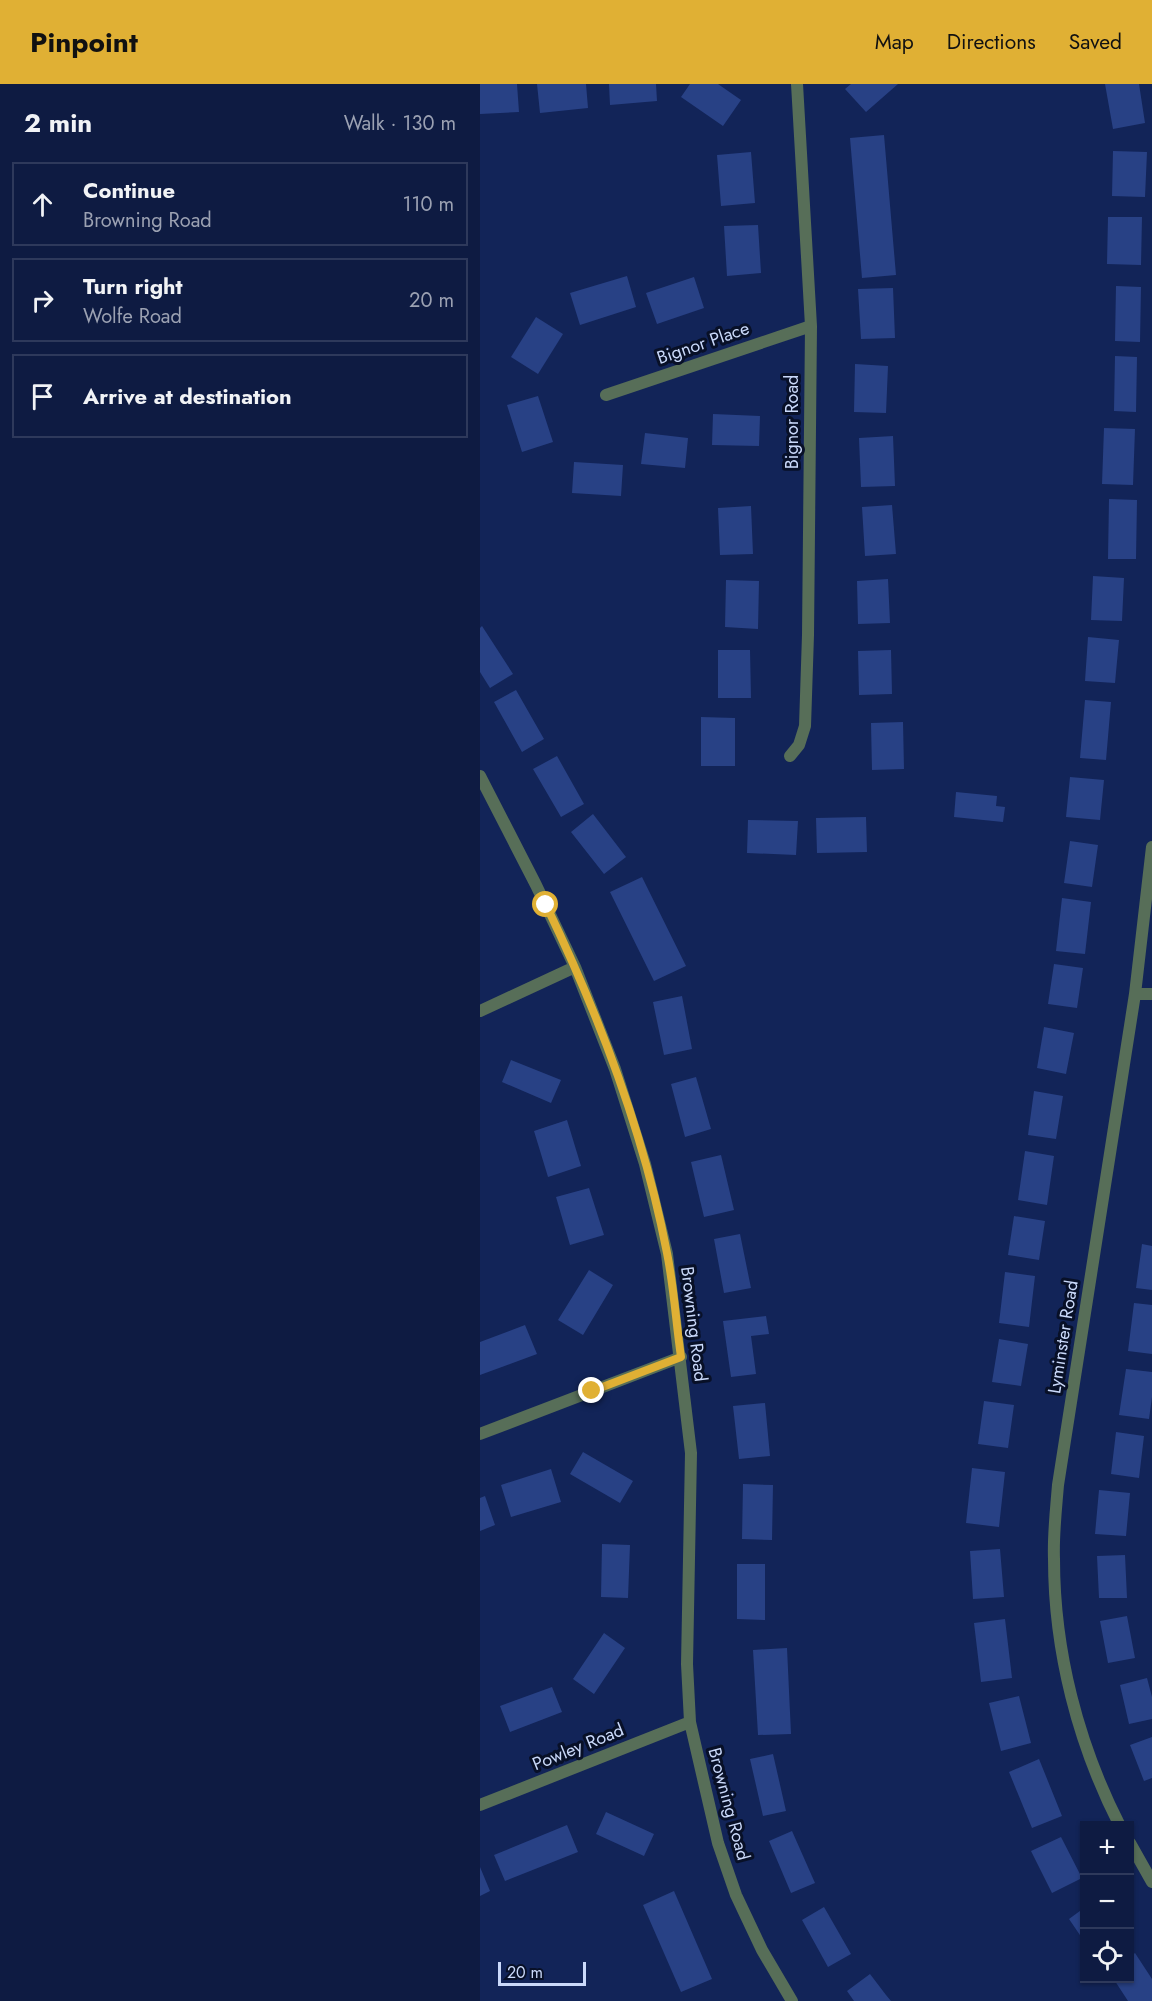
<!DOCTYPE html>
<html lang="en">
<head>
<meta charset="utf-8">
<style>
	:root { --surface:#0e1b42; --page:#1c284d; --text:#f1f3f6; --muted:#9ba1b2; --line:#2e395b; --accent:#e0b034 }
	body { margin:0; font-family:Jost,sans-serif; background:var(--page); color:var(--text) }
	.controls { position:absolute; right:18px; bottom:18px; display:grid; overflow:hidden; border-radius:0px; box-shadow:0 2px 4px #0004 }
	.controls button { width:54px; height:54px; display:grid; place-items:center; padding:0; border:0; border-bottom:2px solid var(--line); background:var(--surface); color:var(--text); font:30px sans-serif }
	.scale { position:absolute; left:18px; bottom:15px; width:88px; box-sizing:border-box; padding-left:6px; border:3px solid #cad9fa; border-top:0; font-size:16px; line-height:21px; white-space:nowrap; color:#cad9fa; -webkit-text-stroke:4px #081027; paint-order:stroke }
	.stop { position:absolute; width:18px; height:18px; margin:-14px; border:4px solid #e0b034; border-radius:50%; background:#fff }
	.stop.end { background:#e0b034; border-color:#fff; box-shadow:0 2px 6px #0008 }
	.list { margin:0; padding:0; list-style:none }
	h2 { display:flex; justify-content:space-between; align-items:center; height:78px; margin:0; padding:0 24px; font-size:26px }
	h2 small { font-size:20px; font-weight:400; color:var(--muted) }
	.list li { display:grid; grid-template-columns:39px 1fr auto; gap:18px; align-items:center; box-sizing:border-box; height:84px; margin:0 12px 12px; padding:0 12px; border:2px solid var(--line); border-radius:0px }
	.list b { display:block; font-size:22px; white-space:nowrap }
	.list p { margin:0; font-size:20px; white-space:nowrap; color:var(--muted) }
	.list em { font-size:20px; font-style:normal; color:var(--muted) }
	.icon { flex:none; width:33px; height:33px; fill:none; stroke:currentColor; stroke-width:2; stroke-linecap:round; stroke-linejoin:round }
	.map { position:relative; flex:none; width:672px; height:1917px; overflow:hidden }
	header { display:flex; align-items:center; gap:36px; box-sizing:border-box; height:84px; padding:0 30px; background:var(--accent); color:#111 }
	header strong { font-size:28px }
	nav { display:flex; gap:33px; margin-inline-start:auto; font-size:21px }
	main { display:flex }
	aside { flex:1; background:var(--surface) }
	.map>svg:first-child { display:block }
	.building { fill:#284185 }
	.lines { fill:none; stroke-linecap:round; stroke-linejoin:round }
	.street { stroke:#576e58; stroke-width:12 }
	.route { stroke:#e0b034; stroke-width:8 }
	.labels { text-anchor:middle; stroke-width:6; stroke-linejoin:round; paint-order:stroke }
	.street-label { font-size:18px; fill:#cad9fa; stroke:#081027 }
</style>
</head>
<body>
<header>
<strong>Pinpoint</strong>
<nav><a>Map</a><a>Directions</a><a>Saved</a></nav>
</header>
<main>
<aside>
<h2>2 min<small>Walk · 130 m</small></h2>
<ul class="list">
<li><svg class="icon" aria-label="ahead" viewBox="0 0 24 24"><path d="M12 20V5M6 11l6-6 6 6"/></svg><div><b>Continue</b><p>Browning Road</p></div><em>110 m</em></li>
<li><svg class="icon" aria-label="right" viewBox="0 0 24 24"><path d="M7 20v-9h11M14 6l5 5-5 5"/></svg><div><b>Turn right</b><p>Wolfe Road</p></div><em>20 m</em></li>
<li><svg class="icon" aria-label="arrive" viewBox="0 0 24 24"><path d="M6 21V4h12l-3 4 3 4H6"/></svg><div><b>Arrive at destination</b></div></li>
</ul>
</aside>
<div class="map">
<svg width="672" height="1917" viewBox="0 0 672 1917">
	<rect width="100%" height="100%" fill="#122458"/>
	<path class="building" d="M0 0H37L39 28 0 30Z
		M57 0H106L108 24 60 29Z
		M129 0H176L177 17 130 21Z
		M210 0H238L261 16 243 42 201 13Z
		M371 0H418L386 28 365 5Z
		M625 0H659L665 39 633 45Z
		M404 51 416 191 382 194 370 54Z
		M633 67 667 68 665 113 632 112Z
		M271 68 275 119 241 122 237 71Z
		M628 133H662L661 181 627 180Z
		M278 141 281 189 247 192 244 142Z
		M147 192 156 223 100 241 90 209Z
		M214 193 224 224 177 240 166 209Z
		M636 202 661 203 660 258 635 257Z
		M413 204 415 254 381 255 378 205Z
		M56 233 83 250 58 290 31 273Z
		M635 272 657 273 656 328 634 327Z
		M375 280 408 282 406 329 374 328Z
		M58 312 73 358 42 368 27 321Z
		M233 330 280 332 279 362 232 361Z
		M624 344 655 345 653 401 622 400Z
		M165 349 208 354 205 384 161 380Z
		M413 352 415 402 381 403 379 354Z
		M94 378 143 381 141 412 92 409Z
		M629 415 657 416 656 475H628Z
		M412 421 416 470 385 472 382 423Z
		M271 422 273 470 240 471 238 424Z
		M613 492 644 494 642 537 611 536Z
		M408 495 410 539 378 540 377 497Z
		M246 496 279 497 278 545 245 543Z
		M2 542 33 590 10 604 0 588V544Z
		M608 553 639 556 635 599 605 597Z
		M238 566H270L271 614H238Z
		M411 566 412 610 379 611 378 567Z
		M36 606 64 655 42 668 14 618Z
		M605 616 631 618 626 676 600 674Z
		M221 633 255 634V682H221Z
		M423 638 424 685 392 686 391 639Z
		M77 672 104 720 81 733 53 685Z
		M590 693 624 696 620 736 586 733Z
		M476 708 517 712 516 722 525 723 523 738 474 733Z
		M113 730 146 773 124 790 91 748Z
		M386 733 387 768 337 769 336 734Z
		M268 736 318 737 316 771 267 769Z
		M590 757 618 761 612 803 584 799Z
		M162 793 206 882 174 897 130 808Z
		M582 814 611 818 605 870 576 867Z
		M574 880 603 884 597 924 568 920Z
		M202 912 212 965 184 971 173 918Z
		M564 943 594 949 586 990 557 984Z
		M31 976 81 996 71 1019 22 998Z
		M216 993 231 1045 205 1053 191 1000Z
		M554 1007 583 1012 576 1055 548 1051Z
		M87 1036 101 1082 68 1093 54 1047Z
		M545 1067 574 1072 567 1121 538 1116Z
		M241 1071 254 1126 224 1133 211 1078Z
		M109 1104 124 1151 90 1161 76 1113Z
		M534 1132 565 1137 559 1176 528 1171Z
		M260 1150 271 1204 244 1209 234 1155Z
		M662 1160 672 1162V1206L656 1204Z
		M109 1186 133 1201 103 1251 78 1236Z
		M525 1188 555 1192 549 1243 519 1239Z
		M654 1219 672 1221V1270L648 1267Z
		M286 1232 289 1250 271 1252 276 1290 251 1293 243 1237Z
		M45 1241 57 1270 0 1291V1258Z
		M519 1255 548 1260 541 1302 512 1298Z
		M646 1285 672 1288V1313L669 1335 639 1331Z
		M504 1317 534 1321 528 1364 498 1360Z
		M285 1319 290 1372 259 1375 253 1322Z
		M636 1348 664 1352 659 1394 631 1390Z
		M103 1368 153 1397 140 1419 90 1390Z
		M492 1384 525 1388 519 1443 486 1439Z
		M71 1385 81 1418 31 1433 21 1401Z
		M263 1400 293 1401 292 1456 262 1455Z
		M619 1406 650 1409 646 1452 615 1450Z
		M5 1412 15 1441 0 1447V1414Z
		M122 1460 150 1461 148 1514 121 1513Z
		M520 1465 524 1513 493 1515 490 1467Z
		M645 1471 647 1514H619L617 1472Z
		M257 1480H285V1536L257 1535Z
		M647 1532 655 1574 628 1579 620 1537Z
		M525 1535 532 1594 501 1598 494 1539Z
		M124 1549 145 1564 114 1610 93 1595Z
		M307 1564 311 1650 278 1651 273 1566Z
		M667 1594 672 1613V1635L649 1640 640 1601Z
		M72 1603 82 1628 30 1648 20 1622Z
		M539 1612 551 1659 521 1667 509 1619Z
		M672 1653V1694L664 1697 650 1661Z
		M293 1670 306 1727 283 1732 270 1675Z
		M559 1675 582 1732 552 1744 529 1688Z
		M126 1728 174 1750 164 1772 116 1750Z
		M87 1741 98 1768 25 1797 14 1771Z
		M312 1747 335 1799 311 1809 289 1757Z
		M581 1753 602 1794 572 1809 551 1767Z
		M0 1783 10 1807 0 1812Z
		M194 1807 232 1895 201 1908 163 1821Z
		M344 1823 371 1870 348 1883 322 1836Z
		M604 1824V1857L589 1835Z
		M655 1869 672 1895V1917H648L633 1894H650V1873Z
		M390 1890 406 1911 411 1917H374L367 1907Z"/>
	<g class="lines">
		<path class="street" d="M126 311 331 242
			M310 672 319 661 325 642 328 551 331 242 317 0
			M0 692 56 801 95 883 135 985 165 1080 187 1170 211 1369 207 1580 210 1638 238 1759 256 1811 282 1866 312 1917
			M655 910H672
			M0 927 95 883
			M0 1350 201 1273
			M0 1721 210 1638
			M640 1742C598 1660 574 1567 574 1475 573 1451 576 1426 578 1401L655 910 672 763
			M650 1759 672 1798"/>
	</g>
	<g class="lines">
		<path class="route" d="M66 821C119 931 164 1049 187 1169 194 1203 196 1239 201 1273L112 1307"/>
	</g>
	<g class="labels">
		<g class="street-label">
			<text transform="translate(223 259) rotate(-19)" y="6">Bignor Place</text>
			<text transform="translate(312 338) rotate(-90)" y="6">Bignor Road</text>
			<text transform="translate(214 1240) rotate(83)" y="6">Browning Road</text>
			<text transform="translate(583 1253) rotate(-81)" y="6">Lyminster Road</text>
			<text transform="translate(98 1663) rotate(-22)" y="6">Powley Road</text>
			<text transform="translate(249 1720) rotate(75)" y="6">Browning Road</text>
		</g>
	</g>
</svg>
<div class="controls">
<button>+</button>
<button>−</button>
<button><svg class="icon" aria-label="locate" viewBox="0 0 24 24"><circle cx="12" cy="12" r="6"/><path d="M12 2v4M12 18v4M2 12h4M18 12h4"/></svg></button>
</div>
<div class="scale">20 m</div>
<div class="stop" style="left:66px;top:821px"></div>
<div class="stop end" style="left:112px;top:1307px"></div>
</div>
</main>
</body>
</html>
